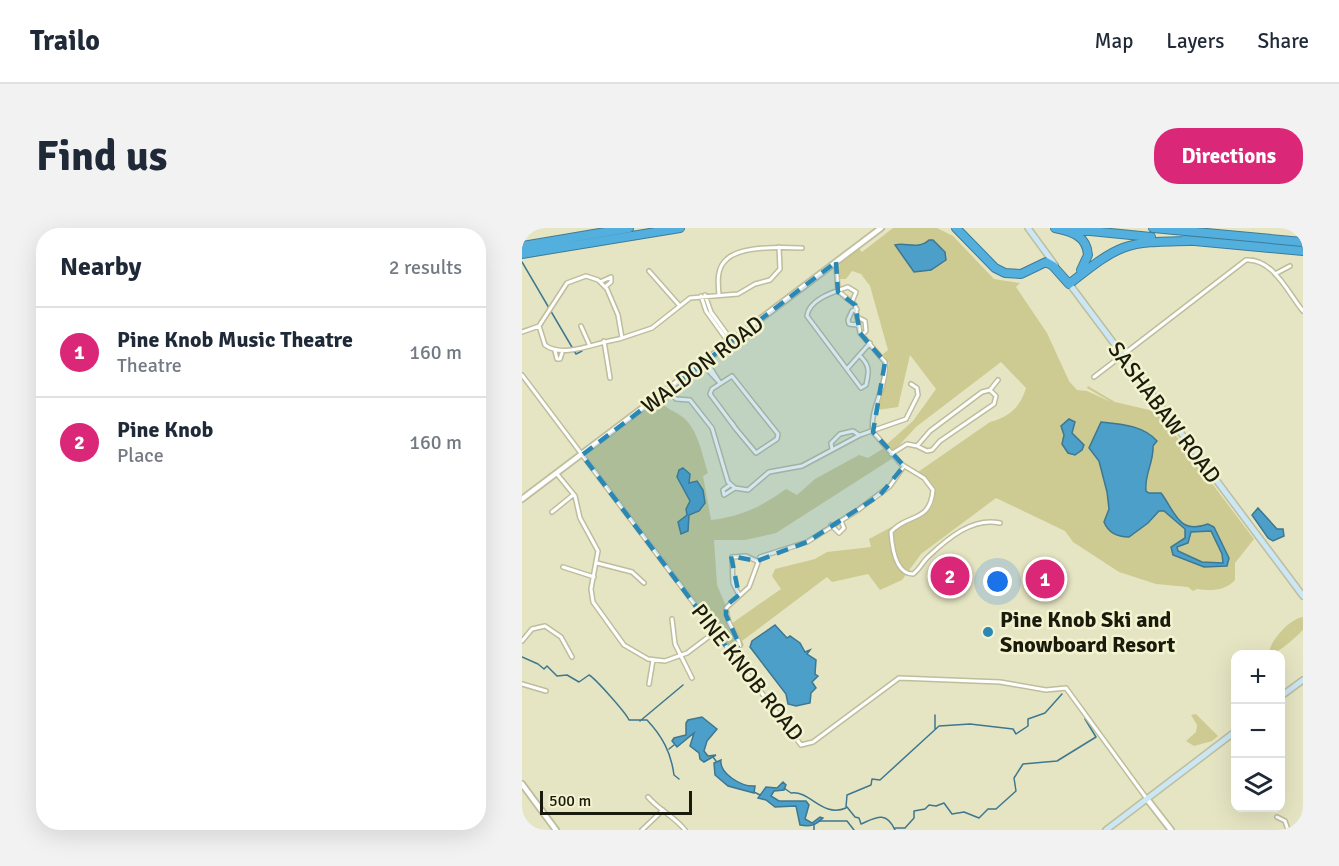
<!DOCTYPE html>
<html lang="en">
<head>
<meta charset="utf-8">
<style>
	:root { --surface:#fff; --page:#f2f2f3; --text:#1f2937; --muted:#747a83; --line:#e0e1e3; --accent:#db2777 }
	body { margin:0; font-family:Signika,sans-serif; background:var(--page); color:var(--text) }
	.controls { position:absolute; right:18px; bottom:18px; display:grid; overflow:hidden; border-radius:12px; box-shadow:0 6px 24px #0002 }
	.controls button { width:54px; height:54px; display:grid; place-items:center; padding:0; border:0; border-bottom:2px solid var(--line); background:var(--surface); color:var(--text); font:30px sans-serif }
	.scale { position:absolute; left:18px; bottom:15px; width:152px; box-sizing:border-box; padding-left:6px; border:3px solid #1a1a0d; border-top:0; font-size:16px; line-height:21px; white-space:nowrap; color:#1a1a0d; -webkit-text-stroke:4px #f3f3d0; paint-order:stroke }
	.you { position:absolute; left:476px; top:354px; width:21px; height:21px; margin:-15px; border:4px solid #fff; border-radius:50%; background:#1a73e8; box-shadow:0 0 0 9px #1a73e833 }
	.badge { display:grid; place-items:center; width:39px; height:39px; border-radius:50%; background:var(--accent); color:#fff; font-size:20px; font-weight:700 }
	.pin { position:absolute; translate:-50% -50%; border:3px solid #fff; box-shadow:0 2px 6px #0006 }
	.list { margin:0; padding:0; list-style:none }
	h2 { display:flex; justify-content:space-between; align-items:center; height:78px; margin:0; padding:0 24px; font-size:26px }
	h2 small { font-size:20px; font-weight:400; color:var(--muted) }
	.list li { display:grid; grid-template-columns:39px 1fr auto; gap:18px; align-items:center; box-sizing:border-box; height:90px; padding:0 24px; border-top:2px solid var(--line) }
	.list b { display:block; font-size:22px; white-space:nowrap }
	.list p { margin:0; font-size:20px; white-space:nowrap; color:var(--muted) }
	.list em { font-size:20px; font-style:normal; color:var(--muted) }
	.icon { flex:none; width:33px; height:33px; fill:none; stroke:currentColor; stroke-width:2; stroke-linecap:round; stroke-linejoin:round }
	.map { position:relative; flex:none; width:781px; height:602px; overflow:hidden; border-radius:24px }
	header { display:flex; align-items:center; gap:36px; box-sizing:border-box; height:84px; padding:0 30px; background:var(--surface); border-bottom:2px solid var(--line) }
	header strong { font-size:28px }
	nav { display:flex; gap:33px; margin-inline-start:auto; font-size:21px }
	.intro { display:flex; align-items:center; justify-content:space-between; box-sizing:border-box; height:144px; padding:0 36px }
	h1 { margin:0; font-size:42px }
	.button { padding:15px 27px; border-radius:24px; background:var(--accent); color:#fff; font-size:21px; font-weight:700 }
	main { display:flex; gap:36px; padding:0 36px }
	aside { flex:1; background:var(--surface); border-radius:24px; box-shadow:0 6px 24px #0002 }
	.map>svg:first-child { display:block }
	.green { fill:#cdcb92 }
	.water { fill:#4c9fc8; stroke:#3d7790; stroke-width:1.5; fill-rule:evenodd }
	.lines { fill:none; stroke-linecap:round; stroke-linejoin:round }
	.stream { stroke:#3d7790; stroke-width:1.5 }
	.minor-casing { stroke:#bebd9c; stroke-width:6 }
	.tertiary-casing { stroke:#bebd9c; stroke-width:8 }
	.secondary-casing { stroke:#bebd9c; stroke-width:8 }
	.motorway-casing { stroke:#3f7b95; stroke-width:10 }
	.minor { stroke:#fff; stroke-width:3 }
	.tertiary { stroke:#fff; stroke-width:4.5 }
	.secondary { stroke:#cbe7f5; stroke-width:5 }
	.motorway { stroke:#53afde; stroke-width:8 }
	.marked { fill:#2988b4; fill-opacity:0.2; stroke:#2988b4; stroke-width:4.5; stroke-dasharray:12 8; stroke-linejoin:round }
	.poi-dot { fill:#2988b4; stroke:#f3f3d0; stroke-width:2 }
	.labels { text-anchor:middle; stroke-width:5; stroke-linejoin:round; paint-order:stroke }
	.street-label { font-size:22px; fill:#1a1a0d; stroke:#f3f3d0 }
	.poi-label { font-size:22px; font-weight:bold; fill:#1a1a0d; stroke:#f3f3d0; text-anchor:start }
</style>
</head>
<body>
<header>
<strong>Trailo</strong>
<nav><a>Map</a><a>Layers</a><a>Share</a></nav>
</header>
<div class="intro"><h1>Find us</h1><a class="button">Directions</a></div>
<main>
<aside>
<h2>Nearby<small>2 results</small></h2>
<ul class="list">
<li><span class="badge">1</span><div><b>Pine Knob Music Theatre</b><p>Theatre</p></div><em>160 m</em></li>
<li><span class="badge">2</span><div><b>Pine Knob</b><p>Place</p></div><em>160 m</em></li>
</ul>
</aside>
<div class="map">
<svg width="781" height="602" viewBox="0 0 781 602">
	<rect width="100%" height="100%" fill="#e6e5c3"/>
	<path class="green" d="M371 0H415L431 8 472 51 498 55 494 59 525 105 547 153 555 162 565 163 589 174 565 160 566 158 593 174 636 184 732 311 713 335V352C703 363 689 363 675 361L671 363 666 359 634 356 597 344 551 314 543 303 474 270 399 326 380 352 358 362 346 346 310 354 305 349 220 413 222 417 211 426 62 228 136 171C147 184 153 182 163 191 177 205 180 227 186 245L181 248 189 292C219 289 240 278 264 261L275 267 293 251 337 227 346 230 362 220 371 230 254 305 223 312H192L195 357 203 376 206 398 259 361 250 348 253 341 293 331 305 324 349 319 347 311 375 296 377 299C385 295 396 293 403 287 419 273 413 253 396 244L468 194C488 189 498 179 504 160L479 134 394 199 371 224 364 217 391 193 414 161 388 127 376 179 356 182 367 136 361 126 366 122 348 58 339 46 330 43 324 51H317L318 32 336 19 340 24Z
		M781 389V402C774 409 756 426 747 426 747 414 767 391 781 389Z
		M674 486 696 508 690 513 672 518 664 513 674 504 675 497 669 487Z"/>
	<path class="water" d="M407 12H411L423 24 424 32 409 42 392 44 373 17C384 14 396 22 407 12Z
		M547 191 553 194 550 205 562 217 560 222 553 227 546 225 540 216 542 207 539 198Z
		M579 194C598 196 621 197 635 213L631 218C632 234 622 247 624 263L627 265H639C653 283 656 307 686 296L692 299 707 330 705 338 682 339 651 327 649 319 663 310V301L642 283H637L626 295 607 309C595 309 586 304 582 294L587 281 585 264 577 233 567 220ZM689 303 700 326 701 335 680 334 656 323 655 319 666 315 669 304Z
		M161 240 168 246 167 255 175 253 181 262 183 275 177 283 167 287 166 303 159 306 156 294 165 287 164 281 168 273 155 249 157 242Z
		M736 280 755 301H761L762 308 751 313 746 310 730 287Z
		M253 397 265 410 268 408 278 415 283 424 288 422 285 426 294 432 293 446 296 448 290 454 294 460 289 465 288 475 274 478 266 476 264 466 228 419 230 413Z
		M180 489 195 501 185 513 182 523 186 528 194 527 182 534 178 531 177 525 168 518 172 505 155 519 150 513 152 510 164 507V495L166 492Z
		M199 532C197 545 219 559 233 558L232 565 206 558 193 547 192 535Z
		M261 554 264 557 262 562 252 563 249 568 257 573H284L287 577 283 591 290 595 298 589 301 590C294 597 289 599 278 597L274 578 253 579 244 572 236 570 244 559 255 560Z"/>
	<g class="lines">
		<path class="stream" d="M0 34 54 126 60 123
			M0 429 16 436 22 441 25 438 35 448 45 447 57 454 67 447C73 450 104 485 107 492H125C140 508 149 524 152 547L157 551
			M118 493 161 457
			M413 501V487
			M147 521 152 517
			M191 529 194 533
			M262 560 269 565C288 562 300 590 324 580
			M232 564 238 567
			M324 579 325 567 349 557 350 551 358 552 417 498 448 496 491 501 494 506 506 498V491L523 485 540 466
			M325 579 333 589 337 590 339 596C353 590 364 582 373 602
			M297 593H325L332 602
			M373 600H383L392 590V583L403 581 407 577 414 578 422 575 430 586 442 584 457 590 466 581H474L494 563 492 550 501 536 535 533 574 509 563 491
			M292 602V596"/>
		<g class="minor-casing">
			<path id="minor" d="M314 34 316 63 333 77 338 105 363 134C366 158 347 180 351 204L379 236 402 250 411 262C408 296 385 285 369 304 370 319 373 346 391 346 398 341 401 333 407 328 426 310 451 289 478 295
				M127 43 157 77
				M753 46 768 38
				M78 54 89 49V54L83 59
				M183 67 189 84 210 113
				M197 67C196 55 194 40 205 31 219 18 261 19 280 20
				M179 68 184 83 207 115
				M330 74 334 64 326 59C312 64 287 71 285 88L339 160 344 157C347 144 348 138 339 129
				M335 81 330 83 326 92 327 96 335 97
				M335 89 343 93 344 103 340 107
				M59 98 67 116
				M0 104 17 98
				M100 110 96 87 85 61 76 52 64 48 45 55 17 98 23 117C41 131 75 114 97 111L130 100 168 70 216 66 233 56 248 52 258 41 257 19
				M82 113 88 150
				M33 123 35 131H38L40 125
				M182 134 183 139 198 155 186 136 184 137
				M325 141 348 115
				M0 147 279 517 291 514 377 450 478 454 524 462 544 460 625 571
				M572 149 724 32C751 30 766 65 781 83
				M146 162 154 171 168 172 190 200 206 254 213 260 226 262 247 244 280 238 338 207 384 191 396 167 395 160 389 156
				M210 195 214 201 188 166 190 161 210 148 232 176
				M214 201 234 225 255 211 256 206 232 176 237 182
				M395 218 405 223 410 222 418 213 472 176 474 168 468 162
				M310 221 309 215 318 206 331 203 337 207
				M369 226 385 216 395 218 408 203 460 164 468 162 476 152
				M35 246 53 268 58 290 76 323 69 361 71 374 102 417 126 431 143 433 165 425 193 404
				M208 257 201 262 202 267 213 260
				M30 284 51 267
				M309 297 317 305 322 300 319 293
				M75 335 110 344 122 355
				M41 339 72 349
				M217 367 211 355 210 329 224 328 235 333
				M150 391 153 416 170 450
				M0 413 10 401 23 398 39 409 50 429
				M209 425 218 418C215 404 205 399 204 380L227 359 238 329 285 314 336 282 368 258 382 238
				M0 456 24 463
				M127 456 131 432
				M126 569C137 582 152 588 163 602
				M755 589 763 593 766 602
				M120 602 141 582"/>
		</g>
		<g class="tertiary-casing">
			<path id="tertiary" d="M0 271 359 0
				M0 556 34 602
				M625 571 649 602"/>
		</g>
		<g class="secondary-casing">
			<path id="secondary" d="M506 0 533 37
				M546 54 781 368
				M758 469 781 452
				M584 602 714 503"/>
		</g>
		<g class="motorway-casing">
			<path id="motorway" d="M434 0 473 40 483 45 499 46 524 34 531 38 547 56C599 15 602 14 667 13
				M533 0C549 3 565 8 566 27L559 42
				M538 0 629 9
				M631 0 781 14
				M662 12 781 23
				M0 18 107 0
				M0 26 158 0"/>
		</g>
		<use href="#minor" class="minor"/>
		<use href="#tertiary" class="tertiary"/>
		<use href="#secondary" class="secondary"/>
		<use href="#motorway" class="motorway"/>
	</g>
	<path class="marked" d="M314 34 316 64 333 77 338 105 363 134 351 204 382 238 358 267 285 314 235 333 209 328 217 367 204 378V387L218 418 209 425 60 227Z"/>
	<circle class="poi-dot" cx="466" cy="404" r="6"/>
	<g class="labels">
		<g class="street-label">
			<text transform="translate(180 136) rotate(-37)" y="8">WALDON ROAD</text>
			<text transform="translate(643 184) rotate(53)" y="8">SASHABAW ROAD</text>
			<text transform="translate(226 444) rotate(52)" y="8">PINE KNOB ROAD</text>
		</g>
		<g class="poi-label">
			<text x="478" y="399">Pine Knob Ski and<tspan x="478" dy="25">Snowboard Resort</tspan></text>
		</g>
	</g>
</svg>
<div class="controls">
<button>+</button>
<button>−</button>
<button><svg class="icon" aria-label="layers" viewBox="0 0 24 24"><path d="M12 4l9 5-9 5-9-5zM3 14l9 5 9-5"/></svg></button>
</div>
<div class="scale">500 m</div>
<div class="you"></div>
<div class="pin badge" style="left:523px;top:351px">1</div>
<div class="pin badge" style="left:428px;top:348px">2</div>
</div>
</main>
</body>
</html>
